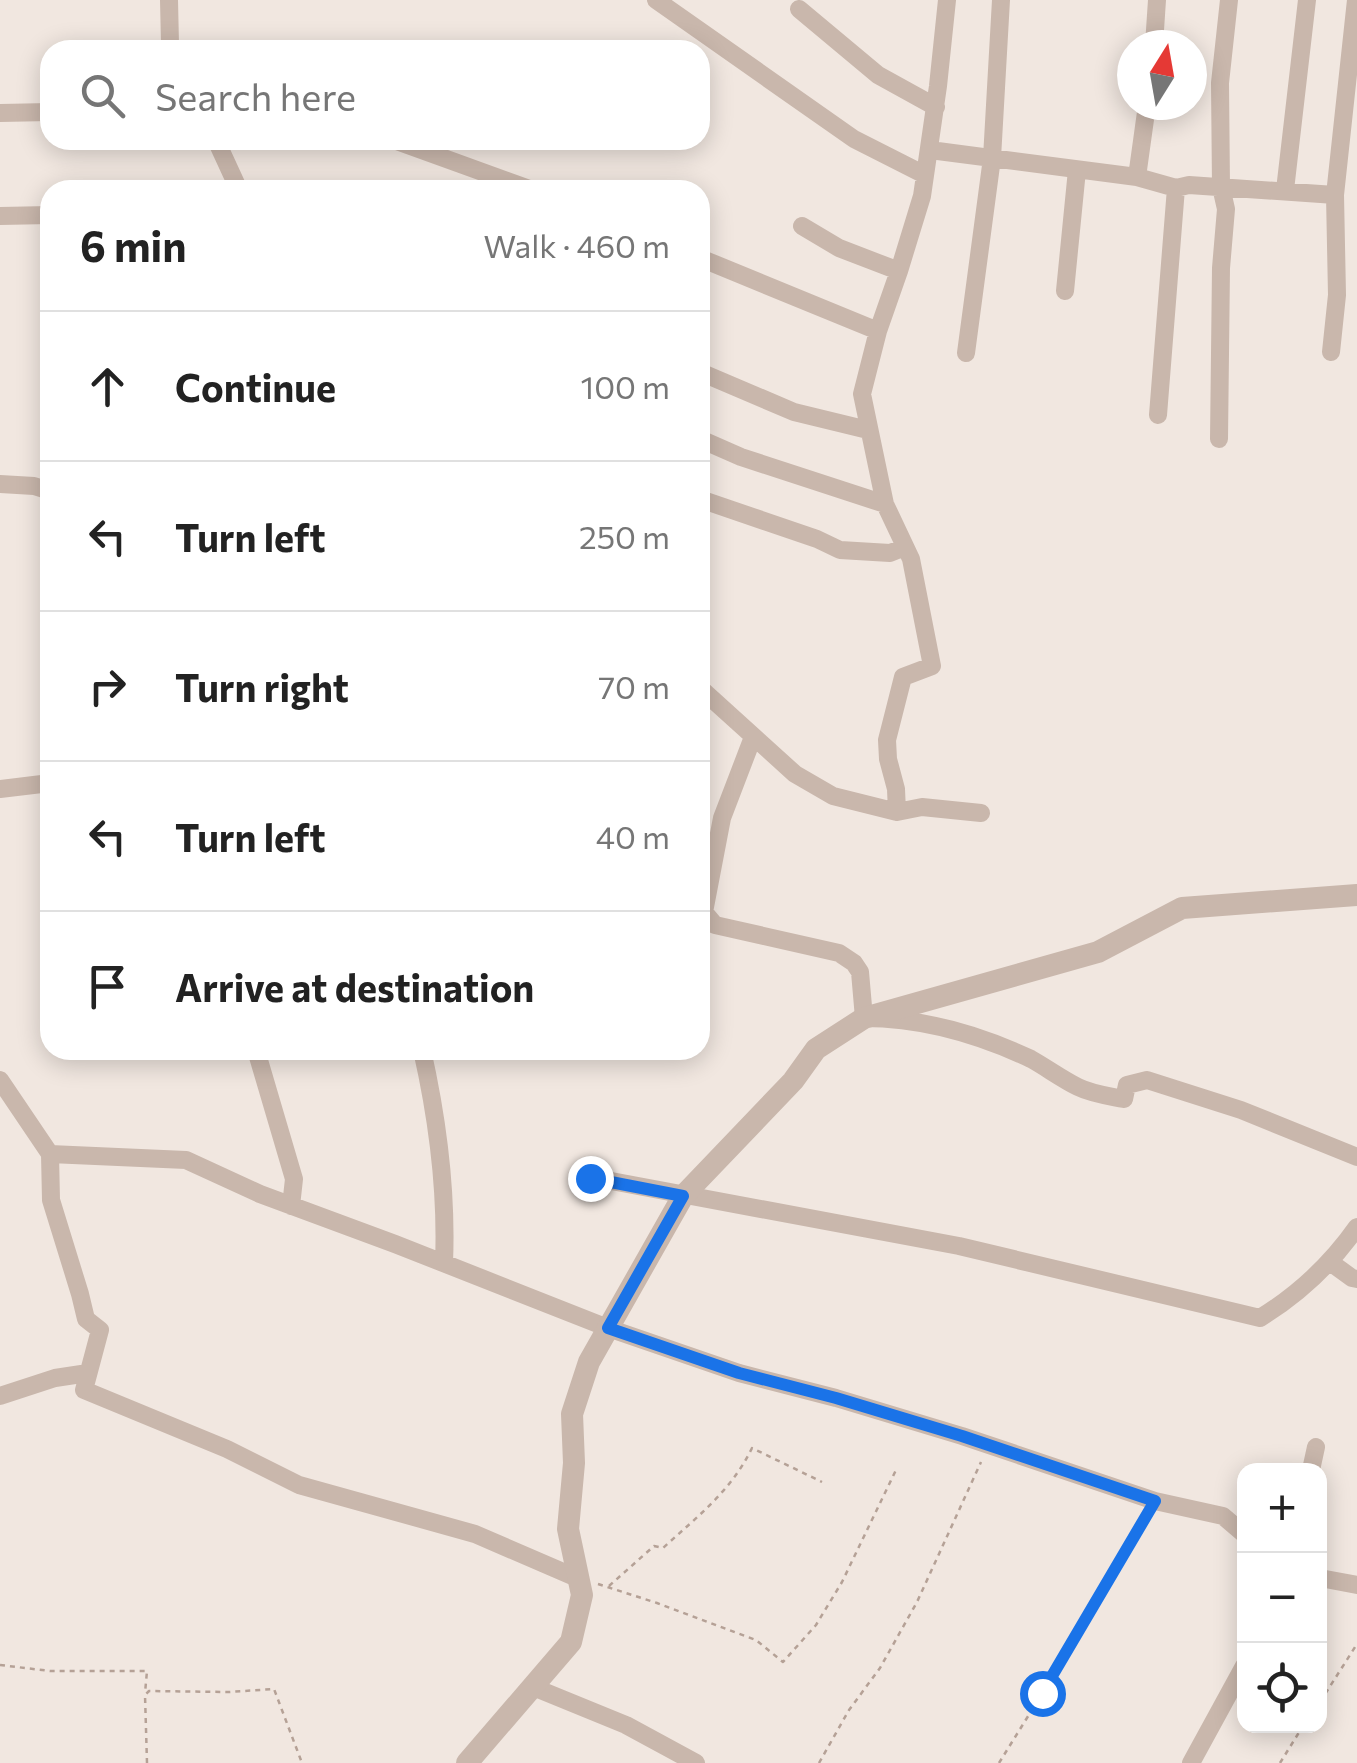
<!DOCTYPE html>
<html lang="en">
<head>
<meta charset="utf-8">
<style>
	:root { --surface:#fff; --page:#f2f2f2; --text:#222; --muted:#767676; --line:#e0e0e0 }
	body { margin:0; font-family:Commissioner,sans-serif; background:var(--page); color:var(--text) }
	.controls { position:absolute; right:30px; bottom:30px; display:grid; overflow:hidden; border-radius:20px; box-shadow:0 5px 25px #0003 }
	.controls button { width:90px; height:90px; display:grid; place-items:center; padding:0; border:0; border-bottom:2px solid var(--line); background:var(--surface); color:var(--text); font:50px sans-serif }
	.compass { position:absolute; left:1117px; top:30px; width:90px; height:90px; border-radius:50%; background:var(--surface); box-shadow:0 5px 25px #0003; rotate:11deg }
	.stop { position:absolute; width:30px; height:30px; margin:-22px; border:8px solid #1a73e8; border-radius:50%; background:#fff }
	.stop.end { background:#1a73e8; border-color:#fff; box-shadow:0 2px 10px #0008 }
	.list { margin:0; padding:0; list-style:none }
	h2 { display:flex; justify-content:space-between; align-items:center; height:130px; margin:0; padding:0 40px; font-size:42px }
	h2 small { font-size:32px; font-weight:400; color:var(--muted) }
	.list li { display:grid; grid-template-columns:65px 1fr auto; gap:30px; align-items:center; box-sizing:border-box; height:150px; padding:0 40px; border-top:2px solid var(--line) }
	.list b { display:block; font-size:38px; white-space:nowrap }
	.list em { font-size:32px; font-style:normal; color:var(--muted) }
	.icon { flex:none; width:55px; height:55px; fill:none; stroke:currentColor; stroke-width:2; stroke-linecap:round; stroke-linejoin:round }
	.map { position:relative; flex:none; width:1357px; height:1763px; overflow:hidden }
	.search { position:absolute; background:var(--surface); box-shadow:0 5px 25px #0003; left:40px; top:40px; width:670px; height:110px; display:flex; align-items:center; gap:25px; box-sizing:border-box; padding:0 35px; border-radius:30px; color:var(--muted); font-size:38px }
	.panel { position:absolute; background:var(--surface); box-shadow:0 5px 25px #0003; left:40px; top:180px; width:670px; height:880px; border-radius:30px }
	.map>svg:first-child { display:block }
	.lines { fill:none; stroke-linecap:round; stroke-linejoin:round }
	.path { stroke:#b5a196; stroke-width:2.5; stroke-dasharray:5 5; stroke-linecap:butt }
	.minor { stroke:#c9b7ac; stroke-width:18 }
	.tertiary { stroke:#c9b7ac; stroke-width:22 }
	.route { stroke:#1a73e8; stroke-width:12 }
</style>
</head>
<body>
<div class="map">
<svg width="1357" height="1763" viewBox="0 0 1357 1763">
	<rect width="100%" height="100%" fill="#f1e7e0"/>
	<g class="lines">
		<path class="path" d="M598 1584 657 1603 756 1640 783 1662 816 1625 842 1582 896 1470
			M609 1586 654 1546 663 1548C698 1516 731 1491 752 1448L822 1482
			M0 1665 50 1671H147L145 1693
			M1320 1702 1357 1644
			M147 1763 145 1695 149 1691 229 1692 274 1689 302 1763
			M819 1763 849 1710 880 1668 917 1602 981 1462
			M999 1763 1058 1668 1146 1515
			M1280 1763 1303 1726"/>
		<path class="minor" d="M169 0 170 44 173 50
			M656 0 854 139 925 175
			M799 9 878 75 936 107
			M1154 45 1157 0
			M0 113 50 112
			M216 140 239 190
			M394 140 532 190
			M930 150 1137 177 1176 188 1189 185 1335 195 1356 0
			M1137 177 1147 105
			M1285 190 1307 0
			M0 216 50 215
			M802 226 839 248 899 271
			M700 258 878 331
			M1065 291 1077 170
			M1331 352 1337 295 1335 195
			M966 353 992 158 1001 0
			M700 372 794 412 868 430
			M1158 415 1176 188
			M700 439 741 457 885 504
			M1219 439 1221 268 1226 209 1221 187 1220 83 1229 0
			M0 484 34 486 50 491
			M700 499 817 539 840 550 890 553 905 547
			M700 688 795 774 833 796 897 812 922 807 981 813
			M753 737 722 818 704 912 715 925 839 953 854 963 860 972 864 1018C923 1018 978 1034 1031 1059 1047 1068 1062 1079 1078 1087 1092 1094 1109 1096 1124 1099L1127 1085 1147 1080 1241 1110 1357 1157
			M0 789 50 783
			M897 812 896 789 888 759 887 740 903 677 932 666 911 559 885 504 862 394 878 331 899 271 922 196 938 86 947 0
			M256 1050 294 1179 291 1206
			M422 1050C438 1121 447 1190 444 1263
			M0 1080 50 1154 51 1200 80 1294 86 1319 100 1330 84 1390 227 1449 299 1485 475 1534 577 1578
			M50 1154 186 1160 260 1194 395 1244 608 1328 739 1373 836 1398 962 1436 1155 1501 1223 1516 1244 1534
			M590 1177 959 1246 1260 1318C1299 1294 1331 1264 1357 1227
			M1330 1262 1352 1278 1357 1279
			M0 1396 55 1378 88 1373
			M1311 1470 1316 1447
			M1320 1578 1357 1585
			M533 1687 626 1725 696 1763
			M1191 1763 1244 1666"/>
		<path class="tertiary" d="M467 1763 571 1642 582 1595 568 1529 574 1463 572 1414 589 1362 683 1196 793 1081 816 1049 864 1018 1098 952 1182 908 1357 895"/>
	</g>
	<g class="lines">
		<path class="route" d="M590 1178 683 1196 608 1328 739 1373 836 1398 962 1436 1155 1501 1042 1693"/>
	</g>
</svg>
<div class="controls">
<button>+</button>
<button>−</button>
<button><svg class="icon" aria-label="locate" viewBox="0 0 24 24"><circle cx="12" cy="12" r="6"/><path d="M12 2v4M12 18v4M2 12h4M18 12h4"/></svg></button>
</div>
<svg class="compass" viewBox="-18 -18 36 36"><path d="M0-13l5 13h-10z" fill="#e53935"/><path d="M0 13l5-13h-10z" fill="#767676"/></svg>
<div class="stop" style="left:1042px;top:1693px"></div>
<div class="stop end" style="left:590px;top:1178px"></div>
<div class="search"><svg class="icon" aria-label="search" viewBox="0 0 24 24"><circle cx="10" cy="10" r="6"/><path d="M15 15l6 6"/></svg>Search here</div>
<section class="panel">
<h2>6 min<small>Walk · 460 m</small></h2>
<ul class="list">
<li><svg class="icon" aria-label="ahead" viewBox="0 0 24 24"><path d="M12 20V5M6 11l6-6 6 6"/></svg><div><b>Continue</b></div><em>100 m</em></li>
<li><svg class="icon" aria-label="left" viewBox="0 0 24 24"><path d="M17 20v-9H6M10 6l-5 5 5 5"/></svg><div><b>Turn left</b></div><em>250 m</em></li>
<li><svg class="icon" aria-label="right" viewBox="0 0 24 24"><path d="M7 20v-9h11M14 6l5 5-5 5"/></svg><div><b>Turn right</b></div><em>70 m</em></li>
<li><svg class="icon" aria-label="left" viewBox="0 0 24 24"><path d="M17 20v-9H6M10 6l-5 5 5 5"/></svg><div><b>Turn left</b></div><em>40 m</em></li>
<li><svg class="icon" aria-label="arrive" viewBox="0 0 24 24"><path d="M6 21V4h12l-3 4 3 4H6"/></svg><div><b>Arrive at destination</b></div></li>
</ul>
</section>
</div>
</body>
</html>
